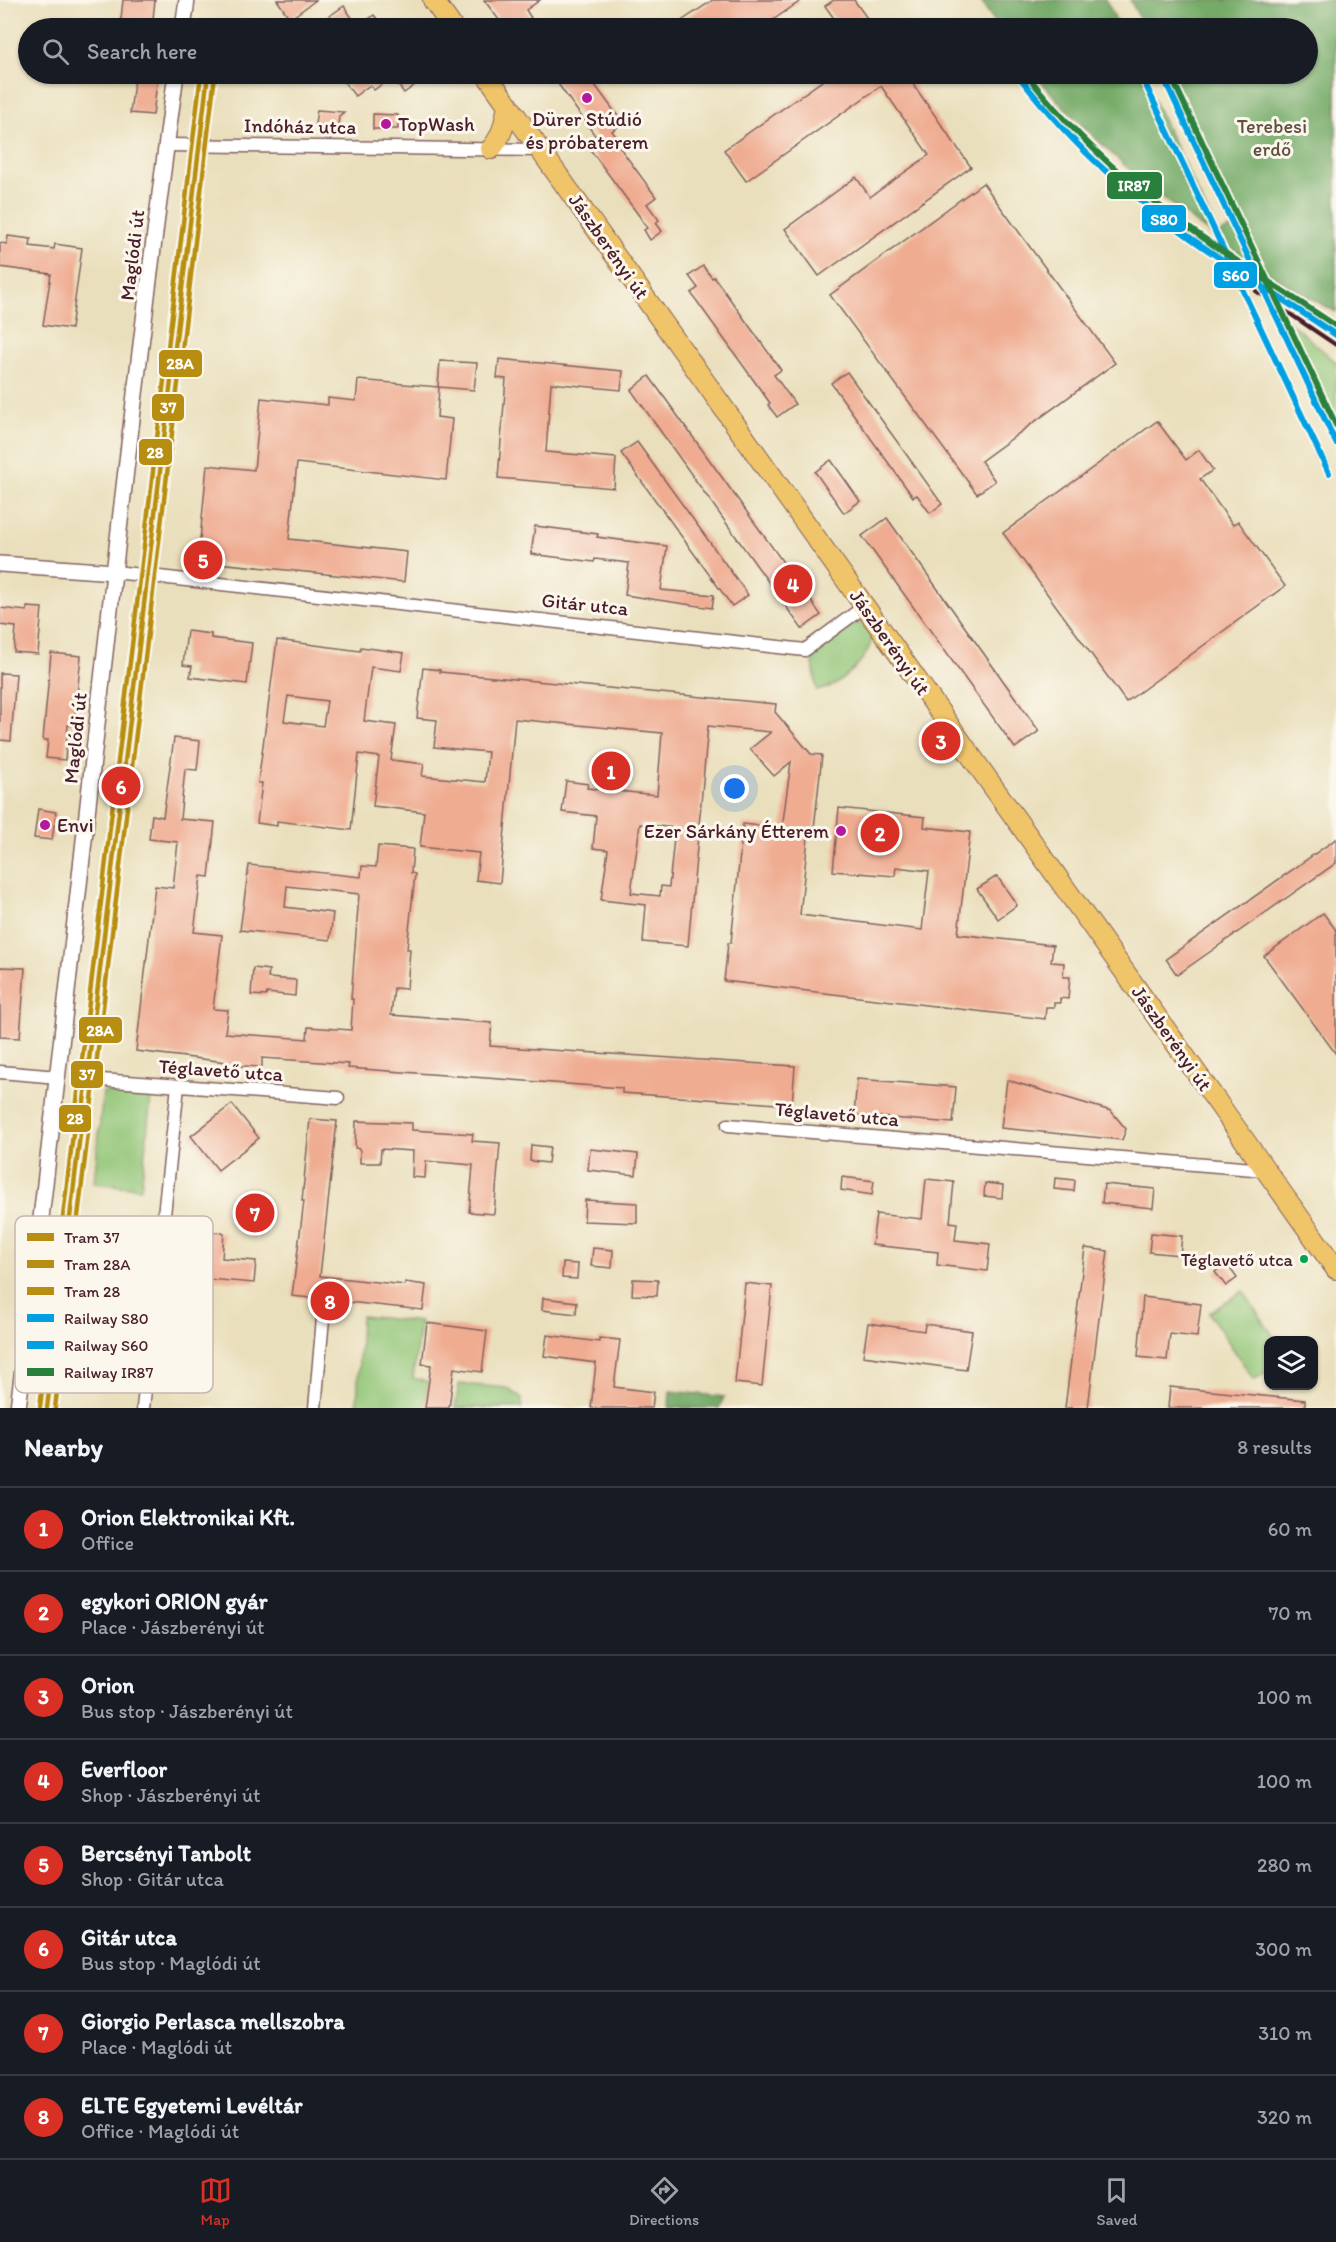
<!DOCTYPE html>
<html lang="en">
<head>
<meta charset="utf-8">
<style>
  body { margin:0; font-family:Itim,sans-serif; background:#242831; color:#f1f3f6 }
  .controls { position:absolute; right:18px; bottom:18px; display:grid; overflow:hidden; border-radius:12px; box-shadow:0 2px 4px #0004 }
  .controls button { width:54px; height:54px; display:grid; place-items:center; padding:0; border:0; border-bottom:2px solid #363941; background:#171b24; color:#f1f3f6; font:30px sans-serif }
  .you { position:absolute; left:735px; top:789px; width:21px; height:21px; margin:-15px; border:4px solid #fff; border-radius:50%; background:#1a73e8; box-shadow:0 0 0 9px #1a73e833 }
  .badge { display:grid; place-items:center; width:39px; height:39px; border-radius:50%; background:#d93025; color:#fff; font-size:20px; font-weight:700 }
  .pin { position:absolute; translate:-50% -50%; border:3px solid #fff; box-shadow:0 2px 6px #0006 }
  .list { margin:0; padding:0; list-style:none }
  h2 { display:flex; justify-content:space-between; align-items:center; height:78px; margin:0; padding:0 24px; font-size:26px }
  h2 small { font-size:20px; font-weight:400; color:#9ea1a6 }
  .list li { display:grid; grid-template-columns:39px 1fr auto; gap:18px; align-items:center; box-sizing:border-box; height:84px; padding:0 24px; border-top:2px solid #363941 }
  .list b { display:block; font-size:22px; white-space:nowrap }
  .list p { margin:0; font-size:20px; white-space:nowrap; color:#9ea1a6 }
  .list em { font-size:20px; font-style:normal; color:#9ea1a6 }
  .icon { flex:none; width:33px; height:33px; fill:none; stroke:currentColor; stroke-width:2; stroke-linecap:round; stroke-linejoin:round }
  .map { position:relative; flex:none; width:1336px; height:1408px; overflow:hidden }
  .search { position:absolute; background:#171b24; box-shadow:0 2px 4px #0004; left:18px; right:18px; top:18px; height:66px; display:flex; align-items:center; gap:15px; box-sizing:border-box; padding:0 21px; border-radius:33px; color:#9ea1a6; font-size:22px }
  .sheet { height:750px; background:#171b24 }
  nav { display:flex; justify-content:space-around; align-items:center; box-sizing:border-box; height:84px; border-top:2px solid #363941; background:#171b24; font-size:16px; color:#9ea1a6 }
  nav a { display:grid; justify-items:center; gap:3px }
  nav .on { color:#d93025 }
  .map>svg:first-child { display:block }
  .green { fill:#91c576; stroke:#6e7250; stroke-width:1.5 }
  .forest { fill:#74aa67; stroke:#5f6449; stroke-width:1.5 }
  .building { fill:#efac91; fill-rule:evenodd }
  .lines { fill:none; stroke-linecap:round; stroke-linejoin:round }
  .minor-casing { stroke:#82625e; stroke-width:15 }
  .tertiary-casing { stroke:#82625e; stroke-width:18 }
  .primary-casing { stroke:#82625e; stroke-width:22 }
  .minor { stroke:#fff; stroke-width:12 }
  .tertiary { stroke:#fff; stroke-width:15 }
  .primary { stroke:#f0c469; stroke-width:20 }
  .rail { stroke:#4a1f2b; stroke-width:4 }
  .rail-1-casing { stroke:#fbf7ec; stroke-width:10 }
  .rail-2-casing { stroke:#fbf7ec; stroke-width:10 }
  .rail-3-casing { stroke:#fbf7ec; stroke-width:10 }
  .rail-1 { stroke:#00a0e3; stroke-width:6 }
  .rail-2 { stroke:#00a0e3; stroke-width:6 }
  .rail-3 { stroke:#29803c; stroke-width:6 }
  .tram-1-casing { stroke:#fbf7ec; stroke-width:9 }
  .tram-2-casing { stroke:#fbf7ec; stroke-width:9 }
  .tram-3-casing { stroke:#fbf7ec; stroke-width:9 }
  .tram-1 { stroke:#b78e11; stroke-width:4.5 }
  .tram-2 { stroke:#b78e11; stroke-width:4.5 }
  .tram-3 { stroke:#b78e11; stroke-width:4.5 }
  .poi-dot { fill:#b5179e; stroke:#fbf7ec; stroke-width:2 }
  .bus-dot { fill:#00a651; stroke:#fbf7ec; stroke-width:2 }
  .labels { text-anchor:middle; stroke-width:6; stroke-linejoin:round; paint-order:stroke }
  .bus-label { font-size:18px; fill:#4a1f2b; stroke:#fbf7ec; text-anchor:end }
  .poi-label { font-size:20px; fill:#4a1f2b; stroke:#fbf7ec; text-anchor:start }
  .street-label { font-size:20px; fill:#4a1f2b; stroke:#fbf7ec }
  .park-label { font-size:20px; fill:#5f5142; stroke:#fbf7ec }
  .key { fill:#fbf7ec; stroke:#c6b6b2; stroke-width:1.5 }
  .key-label { font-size:16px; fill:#4a1f2b }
  .line-badge { stroke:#fbf7ec; stroke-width:2 }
  .badge-label { font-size:16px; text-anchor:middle; font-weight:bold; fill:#fff }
</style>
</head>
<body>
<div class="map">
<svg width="1336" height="1408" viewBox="0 0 1336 1408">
  <rect width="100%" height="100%" fill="#fbf7ec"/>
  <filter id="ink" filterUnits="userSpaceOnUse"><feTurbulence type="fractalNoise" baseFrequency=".0167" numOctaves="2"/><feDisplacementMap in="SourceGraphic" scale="12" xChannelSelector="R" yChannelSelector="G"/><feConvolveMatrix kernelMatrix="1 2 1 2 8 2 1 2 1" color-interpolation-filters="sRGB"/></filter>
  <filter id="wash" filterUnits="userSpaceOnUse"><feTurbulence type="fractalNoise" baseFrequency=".008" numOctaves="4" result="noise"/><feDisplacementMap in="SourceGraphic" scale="24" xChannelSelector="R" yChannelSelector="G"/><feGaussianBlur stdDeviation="1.35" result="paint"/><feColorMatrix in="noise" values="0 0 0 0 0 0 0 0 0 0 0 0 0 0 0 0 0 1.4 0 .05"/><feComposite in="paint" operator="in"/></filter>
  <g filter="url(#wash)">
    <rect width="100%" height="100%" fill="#eadfbc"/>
    <g class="green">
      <path d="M1285,318l51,44v65z"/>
      <path d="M849,623h11l13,10c-2,24 -32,54 -56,58l-6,-42z"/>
      <path d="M103,1092l48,5 -10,91 -47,-5z"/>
      <path d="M1243,1291l33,49h-8v31l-14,9 -45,-67z"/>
      <path d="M361,1316l59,6 -7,56 16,4 -4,26h-68z"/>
      <path d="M459,1384l48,4 15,11v9h-67z"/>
    </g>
    <g class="forest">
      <path d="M980,0h126l14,28h-121z"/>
      <path d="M1130,0h206v312c-116,-62 -215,-139 -302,-238h107l77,160 24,-10 -75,-150h141v-46h-163z"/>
      <path d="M670,1391l54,6 -5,11h-50z"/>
    </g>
    <g id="blocks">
      <g class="building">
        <path d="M123,0h32l-3,28h-32z"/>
        <path d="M277,0h39l-26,19z"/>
        <path d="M484,0h56l-14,10 5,8 -15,10h-11z"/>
        <path d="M713,0h89l-41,28h-90z"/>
        <path d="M834,0h20l20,28h-33l-16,-22z"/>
        <path d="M344,6l14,21 16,-12 10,13h-57l-5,-7z"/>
        <path d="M135,74h23l-5,41 -23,-2z"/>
        <path d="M338,74h92l-26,19 -12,-16 -18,13 -4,-5 -15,11z"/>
        <path d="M551,74h36l36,49 -11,8 6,8 -3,2 41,56 -9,7 12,16 -3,3 6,8 -12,9 -6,-10 3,-2 -7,-11 -51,-69 10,-7z"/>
        <path d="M832,74h74l65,93 -152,109 -34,-47 71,-52 14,20 59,-42 -48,-69 -135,95 -22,-31z"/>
        <path d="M317,110l27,2 -5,4 -1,10 -23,-2z"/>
        <path d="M373,114l25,1v14h-25z"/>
        <path d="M983,183l132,180 -134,98 14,20 -18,13 -147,-199z"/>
        <path d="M8,236l23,3 -1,7 24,3 1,-5 27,4 -11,81 -28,-4 8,-51 -51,-7v-24l7,1z"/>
        <path d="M703,266l9,12 2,-1 67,93 -7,5 21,29 -18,13 -9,-12 2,-2 -79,-110 7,-5 -9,-12z"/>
        <path d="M499,359l124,12 -2,19 -70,-7 -5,69 70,6 -2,30 -116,-10 8,-99 -9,-1z"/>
        <path d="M440,361l37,2 -3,27 -35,-3 -2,30 15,2 -6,61 -149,-17 -8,76 118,13 -3,30 -206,-21 9,-96 47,5 7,-72 67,7v-7l28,3 2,-21 80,7z"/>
        <path d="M847,372l95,132 -12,9 -13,-18 -4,2 -82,-114z"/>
        <path d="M649,376l172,239 -19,14 -171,-239z"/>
        <path d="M1157,421l29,39 13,-10 14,20 -13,9 33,46 5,-4 47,65 -159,116 -123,-169z"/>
        <path d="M637,442l111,153 -16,11 -111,-153z"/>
        <path d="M831,460l29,41 -16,12 -29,-41z"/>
        <path d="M887,518l152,213 -24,17 -153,-212z"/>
        <path d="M535,526l63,8 -1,3 70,9 -6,44 53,5 -2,13 -87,-13 4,-32 -34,-4 -1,3 -63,-8z"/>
        <path d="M27,607l15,1 -4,46 -24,-2 2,-25 -16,-2v-17l27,3z"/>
        <path d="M187,631l24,3v4l41,5 -5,41 -57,-7 2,-11 -9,-1z"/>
        <path d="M277,640l83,11 1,-4 43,6 -3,18 -30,-4 -7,54 32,4 -5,35 33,4 -2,12 63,6 3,-30 -54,-5 3,-27 -20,-2 6,-50 17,2v2l336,32 -1,8 36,42 11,1 -8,74 -5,-1 -9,87 122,15 7,-59 -33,-4 -1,9 -62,-5 6,-63 86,9 -1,10 46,5 -12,102 95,11 -2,17 13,1 -1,14h7l-2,22 -8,-1v5h-6v4h-8l-1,12 -321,-38 4,-38h3l12,-119 39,4 9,-66 -17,14 -24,-27 21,-17 -63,-6 -20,220 -45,-4 3,-37 -45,-5 7,-50 -15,-2 3,-32 -34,-4 4,-31 22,3 -1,4 70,7 5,-62 -147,-14 -15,164 -24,-3 3,-27 -59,-6 4,-35 -51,-6 6,-49 -20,-3 -8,76 -74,-9v5l-20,-3 5,-40h-4zM288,696l39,5 -4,25 -39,-5zM640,824l35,4 -6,59 -8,-1 -1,10 -29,-3z"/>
        <path d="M51,653l30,3 -7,69h-6l-3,35 -19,-2 2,-18h-5z"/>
        <path d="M0,673l16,1 -5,67 -11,-1z"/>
        <path d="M174,738l26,3 -3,29 -12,-1 -5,50 35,3 -6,55 -8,-1 -7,56 28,3 -9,74 15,1 -3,23 82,6 1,-12 43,3 2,-31h-2l8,-105 -72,-8 -2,21 48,6 -3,27 -90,-10 9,-65 112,12 1,-11 14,1 2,-21 35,3 -2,24 4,1 -8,75h3l-3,40 -13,-1 -3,27 101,8 -2,23 305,20 -3,39 -170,-12v-5l-274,-20 1,-4 -43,-3 -44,-3v9l-36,-2v-3l-90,-11 19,-165 18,2 5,-46 -29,-3 3,-24 11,2z"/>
        <path d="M38,809l18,3 -4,28 -18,-2z"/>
        <path d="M1336,839v24l-159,112 -11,-16z"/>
        <path d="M997,876l20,29 -19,14 -21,-30z"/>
        <path d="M1323,913l13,17v124l-72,-98z"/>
        <path d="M0,967l25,1 -5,70 -20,-1z"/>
        <path d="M253,968l16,2 -1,8 28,2 -1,16 -28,-3 -1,3 -15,-1z"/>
        <path d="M857,1079l99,8 -3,36 -99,-8z"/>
        <path d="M1007,1080l104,31 15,18 -4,11 -121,-12z"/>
        <path d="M232,1104l27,34 -41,32 -27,-34z"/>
        <path d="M310,1119l27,2 -17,155 85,9v-3l21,3 -3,25 -131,-14 12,-95h-2z"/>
        <path d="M356,1121l56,2v7l61,4 -1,7 28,2 -6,71 -25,-2 4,-47 -47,-4 -1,17 -13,-1 1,-26 -32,-2 -1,14h-20v-14l-5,-1z"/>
        <path d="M531,1145l19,2 -2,16 -18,-2z"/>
        <path d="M590,1149l48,5 -2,21 -48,-5z"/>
        <path d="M842,1177l32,4 -2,14 -31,-5z"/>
        <path d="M1055,1178l20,2 -1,11 -20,-2z"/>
        <path d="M926,1179l28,3 -4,40 7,1 -2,17 35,4 -3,27 -50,-6 1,-13 -66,-7 4,-31 46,5z"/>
        <path d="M985,1183l18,2 -1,13 -18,-2z"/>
        <path d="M1104,1184l51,5 -2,19 -51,-5z"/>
        <path d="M585,1200l52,3v20l-53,-2z"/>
        <path d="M183,1224l13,2 -1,5 29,2 -2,25 34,3 -2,22 -58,-5 -3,27 14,1 -2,17 -21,-3 -1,9 -12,-1 1,-9 -11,-2 9,-85 12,1z"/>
        <path d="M1151,1233l31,3 -2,19 -31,-3z"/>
        <path d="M593,1248l20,2 -1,18 -21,-2z"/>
        <path d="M1085,1248l23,3 -11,83 -9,74h-23z"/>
        <path d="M563,1263l15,1 -1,15 -15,-1z"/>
        <path d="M1226,1263l11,15 -11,8 -11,-14z"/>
        <path d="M633,1279l25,1 -1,16 -25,-1z"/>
        <path d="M745,1283l27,3 -10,100 -27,-3z"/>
        <path d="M1143,1297l58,7 -4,33 -27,-3 -3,26 -29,-3z"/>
        <path d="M543,1298l34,4 -1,12 -34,-4z"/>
        <path d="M427,1323l60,8 -5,41 -28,-4 -5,40h-24l6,-43 -9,-1z"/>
        <path d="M868,1323l56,8 1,-7 47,7 -6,39 -103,-14z"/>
        <path d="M547,1335l52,7v-4l21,2 -6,47 40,5 -2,16h-61l5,-45 -52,-7z"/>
        <path d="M1170,1387l135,13v8h-137z"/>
      </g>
    </g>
  </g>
  <g filter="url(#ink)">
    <use href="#blocks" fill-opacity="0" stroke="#82625e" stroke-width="1.5"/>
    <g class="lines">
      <g class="minor-casing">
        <g id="minor">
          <path d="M167,145l374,5"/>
          <path d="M115,572l690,78 60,-44"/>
          <path d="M0,1072l58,5"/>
          <path d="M101,1080l237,18"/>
          <path d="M728,1125l537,45"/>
          <path d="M143,1408l35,-322"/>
          <path d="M315,1408l9,-101"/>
        </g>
      </g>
      <g class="tertiary-casing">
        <g id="tertiary">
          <path d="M183,28l4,-28"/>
          <path d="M0,564l115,8"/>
          <path d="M18,1408c56,-444 97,-891 158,-1334"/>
        </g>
      </g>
      <g class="primary-casing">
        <g id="primary">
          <path d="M433,0l20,28"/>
          <path d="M486,74l850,1195"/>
          <path d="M491,149c12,-14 14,-27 17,-45"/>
        </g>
      </g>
      <use href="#minor" class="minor"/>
      <use href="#tertiary" class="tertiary"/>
      <use href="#primary" class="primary"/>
      <path class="rail" d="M1256,291l80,54"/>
      <g class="rail-1-casing">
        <g id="rail-1">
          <path d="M1017,74c28,36 58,70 92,100 70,62 150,109 227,161"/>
          <path d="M1162,74l174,369"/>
        </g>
      </g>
      <g class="rail-2-casing">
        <path id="rail-2" d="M1142,77l187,396"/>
      </g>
      <g class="rail-3-casing">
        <g id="rail-3">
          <path d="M1026,74c34,43 72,82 115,117 61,50 129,91 195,135"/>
          <path d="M1170,74l166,351"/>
        </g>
      </g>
      <use href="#rail-1" class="rail-1"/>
      <use href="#rail-2" class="rail-2"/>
      <use href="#rail-3" class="rail-3"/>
      <g class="tram-1-casing">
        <path id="tram-1" d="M47,1408l161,-1334"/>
      </g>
      <g class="tram-2-casing">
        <path id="tram-2" d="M55,1408l160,-1333"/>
      </g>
      <g class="tram-3-casing">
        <path id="tram-3" d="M40,1407l161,-1333"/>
      </g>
      <use href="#tram-1" class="tram-1"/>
      <use href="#tram-2" class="tram-2"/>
      <use href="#tram-3" class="tram-3"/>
    </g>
  </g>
  <g class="poi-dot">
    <circle cx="587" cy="98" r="6"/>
    <circle cx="386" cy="124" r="6"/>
    <circle cx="45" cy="825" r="6"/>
    <circle cx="841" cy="831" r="6"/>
  </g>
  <circle class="bus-dot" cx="1304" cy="1259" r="5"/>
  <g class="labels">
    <g class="bus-label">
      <text x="1293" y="1266">Téglavető utca</text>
    </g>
    <g class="poi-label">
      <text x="587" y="126" text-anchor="middle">Dürer Stúdió<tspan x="587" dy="23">és próbaterem</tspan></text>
      <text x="398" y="131">TopWash</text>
      <text x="57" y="832">Envi</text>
      <text x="829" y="838" text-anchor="end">Ezer Sárkány Étterem</text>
    </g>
    <g class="street-label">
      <text transform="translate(300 126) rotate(1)" y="7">Indóház utca</text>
      <text transform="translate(609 246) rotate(55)" y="7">Jászberényi út</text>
      <text transform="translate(132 255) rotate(-83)" y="7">Maglódi út</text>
      <text transform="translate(585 604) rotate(6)" y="7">Gitár utca</text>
      <text transform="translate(890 642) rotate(55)" y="7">Jászberényi út</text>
      <text transform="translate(75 738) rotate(-84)" y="7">Maglódi út</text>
      <text transform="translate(1172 1038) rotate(55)" y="7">Jászberényi út</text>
      <text transform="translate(221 1070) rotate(4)" y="7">Téglavető utca</text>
      <text transform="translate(837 1114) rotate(5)" y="7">Téglavető utca</text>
    </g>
    <g class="park-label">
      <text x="1272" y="133">Terebesi<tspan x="1272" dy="23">erdő</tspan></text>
    </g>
  </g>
  <rect x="15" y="1216" width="198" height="177" rx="9" class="key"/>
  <rect x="27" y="1233" width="27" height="8" fill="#b78e11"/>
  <rect x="27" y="1260" width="27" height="8" fill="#b78e11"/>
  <rect x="27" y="1287" width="27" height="8" fill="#b78e11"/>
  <rect x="27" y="1314" width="27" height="8" fill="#00a0e3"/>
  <rect x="27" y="1341" width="27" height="8" fill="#00a0e3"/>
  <rect x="27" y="1368" width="27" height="8" fill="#29803c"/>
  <g class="key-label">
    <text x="64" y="1243">Tram 37</text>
    <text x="64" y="1270">Tram 28A</text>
    <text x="64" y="1297">Tram 28</text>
    <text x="64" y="1324">Railway S80</text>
    <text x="64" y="1351">Railway S60</text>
    <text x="64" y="1378">Railway IR87</text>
  </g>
  <g class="line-badge">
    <rect x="1106" y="171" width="57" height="29" rx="6" fill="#29803c"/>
    <rect x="1141" y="204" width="46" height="29" rx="6" fill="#00a0e3"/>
    <rect x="1213" y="261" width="45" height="28" rx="6" fill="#00a0e3"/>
    <rect x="158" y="349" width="45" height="29" rx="6" fill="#b78e11"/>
    <rect x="151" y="393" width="34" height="29" rx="6" fill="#b78e11"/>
    <rect x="138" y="438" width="35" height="28" rx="6" fill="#b78e11"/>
    <rect x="78" y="1016" width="45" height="28" rx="6" fill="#b78e11"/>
    <rect x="70" y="1060" width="34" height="29" rx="6" fill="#b78e11"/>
    <rect x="58" y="1104" width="34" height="29" rx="6" fill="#b78e11"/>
  </g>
  <g class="badge-label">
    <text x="1134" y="191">IR87</text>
    <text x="1164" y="225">S80</text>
    <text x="1236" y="281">S60</text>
    <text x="180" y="369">28A</text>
    <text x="168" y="413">37</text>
    <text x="155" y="458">28</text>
    <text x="100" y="1036">28A</text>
    <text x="87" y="1080">37</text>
    <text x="75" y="1124">28</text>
  </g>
</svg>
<div class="controls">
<button><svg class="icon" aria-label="layers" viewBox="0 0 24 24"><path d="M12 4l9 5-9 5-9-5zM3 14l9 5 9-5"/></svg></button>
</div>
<div class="you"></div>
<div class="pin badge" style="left:611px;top:771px">1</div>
<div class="pin badge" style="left:880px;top:833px">2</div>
<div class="pin badge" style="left:941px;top:741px">3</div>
<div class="pin badge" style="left:793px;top:584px">4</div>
<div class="pin badge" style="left:203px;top:560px">5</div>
<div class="pin badge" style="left:121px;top:786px">6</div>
<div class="pin badge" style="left:255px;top:1213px">7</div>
<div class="pin badge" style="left:330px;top:1301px">8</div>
<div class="search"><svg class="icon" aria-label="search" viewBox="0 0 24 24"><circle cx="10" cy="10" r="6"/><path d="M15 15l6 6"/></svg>Search here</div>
</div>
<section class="sheet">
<h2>Nearby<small>8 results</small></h2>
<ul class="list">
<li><span class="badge">1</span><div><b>Orion Elektronikai Kft.</b><p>Office</p></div><em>60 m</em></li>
<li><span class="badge">2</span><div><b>egykori ORION gyár</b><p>Place · Jászberényi út</p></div><em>70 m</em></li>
<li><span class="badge">3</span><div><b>Orion</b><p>Bus stop · Jászberényi út</p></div><em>100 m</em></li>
<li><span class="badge">4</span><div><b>Everfloor</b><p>Shop · Jászberényi út</p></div><em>100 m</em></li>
<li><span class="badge">5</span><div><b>Bercsényi Tanbolt</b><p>Shop · Gitár utca</p></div><em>280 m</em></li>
<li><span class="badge">6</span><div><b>Gitár utca</b><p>Bus stop · Maglódi út</p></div><em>300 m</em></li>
<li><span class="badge">7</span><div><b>Giorgio Perlasca mellszobra</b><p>Place · Maglódi út</p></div><em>310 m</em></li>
<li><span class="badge">8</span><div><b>ELTE Egyetemi Levéltár</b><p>Office · Maglódi út</p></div><em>320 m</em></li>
</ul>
</section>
<nav>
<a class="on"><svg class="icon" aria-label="map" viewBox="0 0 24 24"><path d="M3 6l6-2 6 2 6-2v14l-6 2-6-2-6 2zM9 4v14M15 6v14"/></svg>Map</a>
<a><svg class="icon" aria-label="directions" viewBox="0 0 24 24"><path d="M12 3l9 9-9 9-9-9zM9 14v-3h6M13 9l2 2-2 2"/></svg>Directions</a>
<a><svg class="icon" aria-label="saved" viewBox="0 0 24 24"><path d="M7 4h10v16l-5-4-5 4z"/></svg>Saved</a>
</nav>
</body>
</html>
